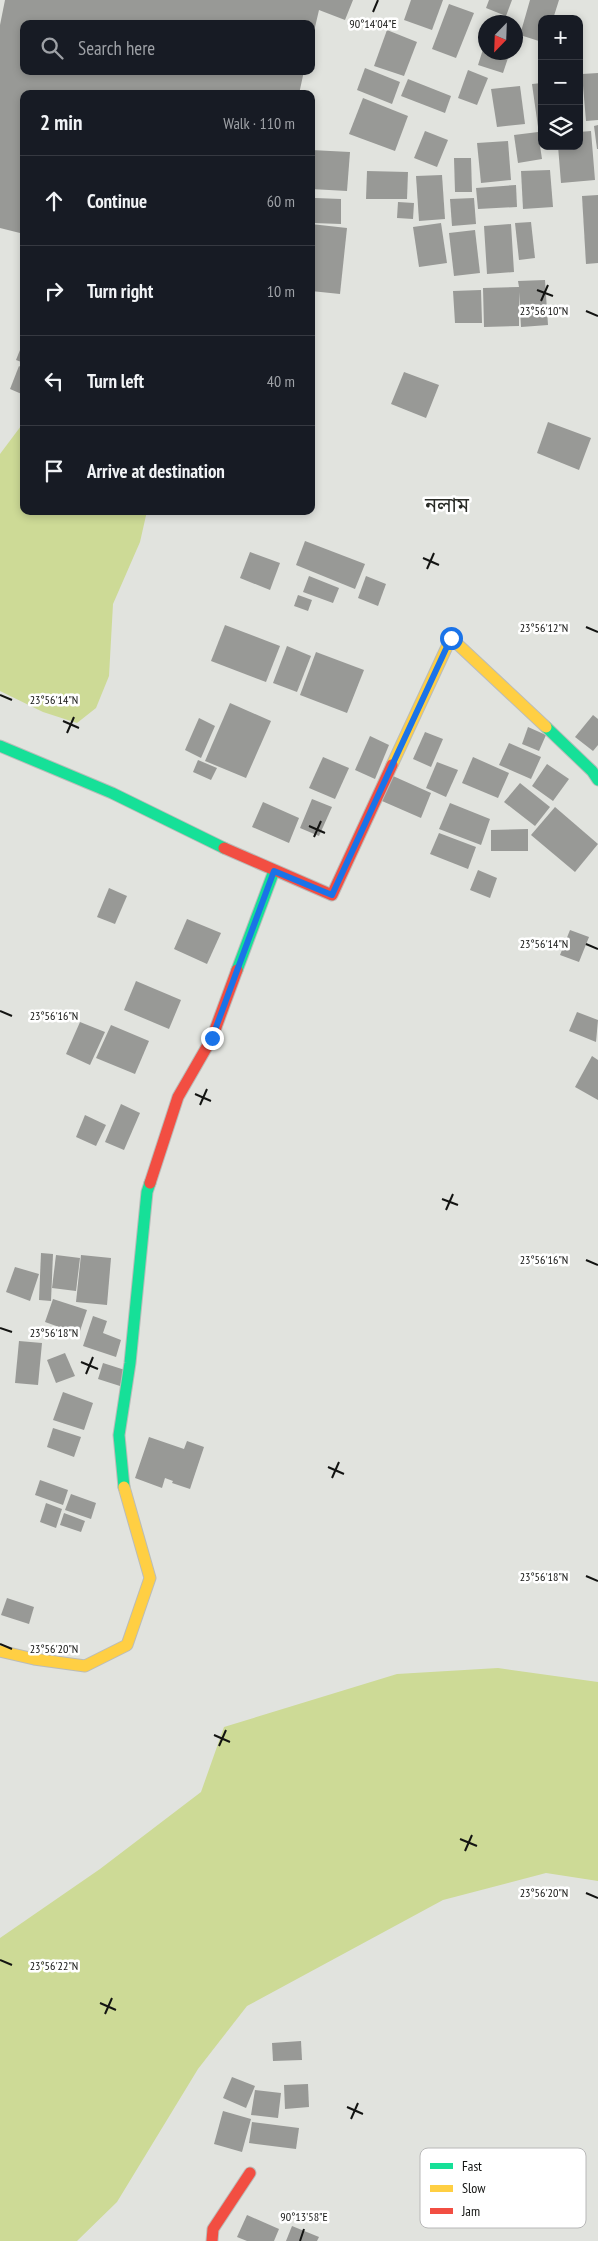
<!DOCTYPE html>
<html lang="en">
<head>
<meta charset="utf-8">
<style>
  body { margin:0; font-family:"PT Sans Narrow","Noto Sans Bengali",sans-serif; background:#20242c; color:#f1f3f6 }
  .controls { position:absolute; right:15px; top:15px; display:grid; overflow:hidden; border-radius:10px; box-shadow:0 2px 8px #0003 }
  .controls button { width:45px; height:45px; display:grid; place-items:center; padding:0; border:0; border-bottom:1px solid #363941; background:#171b24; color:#f1f3f6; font:25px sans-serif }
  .compass { position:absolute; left:478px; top:15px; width:45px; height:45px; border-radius:50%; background:#171b24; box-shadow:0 2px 8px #0003; rotate:203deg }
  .stop { position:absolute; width:15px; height:15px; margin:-11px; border:4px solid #1a73e8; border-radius:50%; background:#fff }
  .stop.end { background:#1a73e8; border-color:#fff; box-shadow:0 1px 5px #0008 }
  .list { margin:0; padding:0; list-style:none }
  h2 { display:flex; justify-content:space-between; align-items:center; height:65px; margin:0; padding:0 20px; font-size:21px }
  h2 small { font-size:16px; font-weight:400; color:#9ea1a6 }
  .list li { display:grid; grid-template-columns:32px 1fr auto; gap:15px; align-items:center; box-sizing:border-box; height:90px; padding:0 20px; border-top:1px solid #363941 }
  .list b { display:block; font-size:19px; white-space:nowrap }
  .list em { font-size:16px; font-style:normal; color:#9ea1a6 }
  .icon { flex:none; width:28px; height:28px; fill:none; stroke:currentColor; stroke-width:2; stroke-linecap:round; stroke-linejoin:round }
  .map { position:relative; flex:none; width:598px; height:2241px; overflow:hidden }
  .search { position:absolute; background:#171b24; box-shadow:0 2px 8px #0003; left:20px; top:20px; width:295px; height:55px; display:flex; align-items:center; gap:12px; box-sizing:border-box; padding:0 18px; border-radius:10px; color:#9ea1a6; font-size:19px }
  .panel { position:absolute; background:#171b24; box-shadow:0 2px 8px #0003; left:20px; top:90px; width:295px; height:425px; border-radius:10px }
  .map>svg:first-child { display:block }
  .water { fill:#cdda96 }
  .building { fill:#989996 }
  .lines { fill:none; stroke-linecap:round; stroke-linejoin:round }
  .fast-casing { stroke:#babcb9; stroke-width:13 }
  .slow-casing { stroke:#babcb9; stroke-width:13 }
  .jam-casing { stroke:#babcb9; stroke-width:13 }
  .fast { stroke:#16e098; stroke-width:11 }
  .slow { stroke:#ffcf43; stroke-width:11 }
  .jam { stroke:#f24e42; stroke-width:11 }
  .route { stroke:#1a73e8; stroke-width:6 }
  .ticks { fill:none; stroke:#131412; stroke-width:2 }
  .labels { text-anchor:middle; stroke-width:5; stroke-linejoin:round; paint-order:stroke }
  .quarter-label { font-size:20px; fill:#292b26; stroke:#fff }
  .key { fill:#fff; stroke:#b8b8b8; stroke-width:1 }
  .key-label { font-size:14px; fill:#131412 }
  .ticks-label { font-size:12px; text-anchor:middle; fill:#131412; stroke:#fff; stroke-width:5; stroke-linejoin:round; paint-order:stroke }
</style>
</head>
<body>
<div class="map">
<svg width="598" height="2241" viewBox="0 0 598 2241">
  <rect width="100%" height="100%" fill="#e1e3de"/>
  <g class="water">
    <path d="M24,422v89h123l-7,31 -27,62 -4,72 -13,32 -19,15 -34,-11 -43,-21v-237z"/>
    <path d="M498,1668l100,14v199l-52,-8 -103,27 -196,106 -49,63 -81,133 -40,39h-77v-303l100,-69 101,-77 23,-65 173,-53z"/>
  </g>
  <g class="building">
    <path d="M5,0h348l-8,20 -26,-10 -7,30 -1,-16h-287v47h280l-5,23h-275v140l-24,-6v-203z"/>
    <path d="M411,0h32l-11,30 -28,-10z"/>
    <path d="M489,0h23l-6,16 -20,-8z"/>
    <path d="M530,0h29l-6,19h-11v23l-22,-7z"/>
    <path d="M449,4l25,9 -18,45 -24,-9z"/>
    <path d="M387,30l30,12 -13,34 -30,-10z"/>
    <path d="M485,43l1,9h24l-7,21 -25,-8z"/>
    <path d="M365,68l35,14 -8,22 -35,-14z"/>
    <path d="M468,70l20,8 -11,27 -19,-7z"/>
    <path d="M598,73v47l-12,1 -4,-47z"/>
    <path d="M408,79l43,17 -6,17 -44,-17z"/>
    <path d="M542,83v44h-4l-6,-43z"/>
    <path d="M520,86l5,38 -28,3 -6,-38z"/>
    <path d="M363,98l45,18 -13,35 -46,-17z"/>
    <path d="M598,125v24h-1l-3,-23z"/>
    <path d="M425,131l23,9 -11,27 -23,-9z"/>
    <path d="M591,131l4,49 -34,3 -3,-37h21v-14z"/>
    <path d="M538,132l4,27 -24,4 -4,-28z"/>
    <path d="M508,141l3,39 -30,3 -4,-40z"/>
    <path d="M311,150l39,2 -3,39 -36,-2z"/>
    <path d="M454,158h17l1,34h-17z"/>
    <path d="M550,170l3,37 -30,2 -2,-38z"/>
    <path d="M367,171l41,1 -1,27h-41z"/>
    <path d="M442,175l3,44 -26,2 -3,-45z"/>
    <path d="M516,185l1,22 -39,2 -2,-21z"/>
    <path d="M598,195v68l-12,1 -4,-68z"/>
    <path d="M315,198l26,1v25l-28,-1z"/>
    <path d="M474,198l2,26 -24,2 -2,-27z"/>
    <path d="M398,202l16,1 -1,16 -16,-1z"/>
    <path d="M531,222l4,36 -16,2 -4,-37z"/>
    <path d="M441,223l6,40 -28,4 -6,-40z"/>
    <path d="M311,224l36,4 -7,66 -29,-3z"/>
    <path d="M511,224l3,48 -27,2 -3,-48z"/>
    <path d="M475,230l5,43 -26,3 -5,-43z"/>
    <path d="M545,280l3,45 -27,2 -2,-35v34l-35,1 -1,-39 36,-1 -1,-6z"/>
    <path d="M481,290l1,33h-27l-2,-32z"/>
    <path d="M24,340v23l-8,-3z"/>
    <path d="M19,366l5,3v26l-14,-6z"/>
    <path d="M404,372l35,13 -13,33 -35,-14z"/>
    <path d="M548,422l43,16 -12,32 -42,-17z"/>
    <path d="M305,541l60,23 -10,25 -59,-24z"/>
    <path d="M250,552l30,11 -10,27 -30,-12z"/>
    <path d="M309,576l30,12 -6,15 -30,-11z"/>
    <path d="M366,576l20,8 -8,22 -20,-8z"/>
    <path d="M298,595l14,5 -4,11 -14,-5z"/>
    <path d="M225,625l55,21 -14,36 -55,-21z"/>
    <path d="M287,646l24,10 -14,36 -24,-9z"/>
    <path d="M316,652l48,18 -17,43 -47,-18z"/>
    <path d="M230,703l41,18 -25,57 -41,-17z"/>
    <path d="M593,715l5,4v26l-5,6 -18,-14z"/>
    <path d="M199,718l16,8 -14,32 -16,-8z"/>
    <path d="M528,727l18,8 -7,16 -17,-7z"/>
    <path d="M425,732l18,7 -12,28 -18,-8z"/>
    <path d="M370,736l19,9 -14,34 -20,-9z"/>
    <path d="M509,743l32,14 -10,22 -32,-14z"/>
    <path d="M323,757l26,11 -14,31 -26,-11z"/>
    <path d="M473,757l36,16 -11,25 -36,-15z"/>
    <path d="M198,760l19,8 -6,12 -18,-8z"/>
    <path d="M437,762l21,8 -12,27 -20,-9z"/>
    <path d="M547,764l22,15 -16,22 -21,-15z"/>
    <path d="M393,776l38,17 -10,25 -39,-17z"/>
    <path d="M520,783l30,24 -15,19 -31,-24z"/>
    <path d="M312,799l20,8 -13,29 -19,-8z"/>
    <path d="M263,802l36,16 -10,25 -37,-16z"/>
    <path d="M450,803l40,16 -9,26 -42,-16z"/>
    <path d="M555,807l43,37 -23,28 -44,-37z"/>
    <path d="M528,829v22h-37v-21z"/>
    <path d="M439,833l37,14 -8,22 -38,-15z"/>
    <path d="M478,870l19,8 -7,20 -20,-8z"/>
    <path d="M109,888l18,8 -12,28 -18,-7z"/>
    <path d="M187,919l34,14 -14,31 -33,-15z"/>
    <path d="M570,930l19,7 -10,25 -19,-7z"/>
    <path d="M136,981l45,19 -12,29 -45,-19z"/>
    <path d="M577,1012l21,8 -2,22 -27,-11z"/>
    <path d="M80,1022l25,10 -15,33 -24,-11z"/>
    <path d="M111,1025l38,16 -14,33 -39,-16z"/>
    <path d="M592,1056l6,4v40l-23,-13z"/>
    <path d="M121,1104l19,9 -16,37 -19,-8z"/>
    <path d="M85,1115l21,10 -10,21 -20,-9z"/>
    <path d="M41,1253l12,1 -2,47 -12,-1z"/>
    <path d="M56,1255l24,3 -4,33 -24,-3z"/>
    <path d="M81,1255l30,3 -4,47 -31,-3z"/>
    <path d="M15,1267l24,7 -9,27 -24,-9z"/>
    <path d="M53,1299l34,11 -8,24 -34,-12z"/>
    <path d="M93,1316l14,5 -4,12 18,7 -5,17 -33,-11z"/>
    <path d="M19,1341l23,2 -4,42 -23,-2z"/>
    <path d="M65,1353l10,23 -19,7 -9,-23z"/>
    <path d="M103,1363l22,7 -5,16 -22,-7z"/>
    <path d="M63,1392l30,11 -9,27 -31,-10z"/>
    <path d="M53,1428l28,9 -7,20 -27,-10z"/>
    <path d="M149,1437l35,12 3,-8 17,6 -14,42 -18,-6 1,-2 -8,-3 -3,10 -27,-10z"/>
    <path d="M40,1480l28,10 -5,15 -28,-10z"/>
    <path d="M71,1494l25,9 -5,16 -26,-9z"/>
    <path d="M46,1503l16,6 -6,19 -16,-6z"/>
    <path d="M64,1513l21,8 -4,11 -21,-7z"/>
    <path d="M7,1598l27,9 -5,17 -28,-9z"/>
    <path d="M301,2041l1,19 -29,1 -1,-18z"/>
    <path d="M232,2077l23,9 -9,22 -23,-10z"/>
    <path d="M308,2084l1,23 -24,2 -1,-24z"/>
    <path d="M255,2090l26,3 -3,25 -27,-3z"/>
    <path d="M223,2111l28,8 -9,33 -28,-8z"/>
    <path d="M252,2122l47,6 -3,21 -47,-6z"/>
    <path d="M247,2215l32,14 -5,12h-27l-10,-4z"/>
    <path d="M292,2226l27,11 -2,4h-31z"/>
  </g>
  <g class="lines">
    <g class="fast-casing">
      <g id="fast">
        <path d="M546,727l46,44 6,9"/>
        <path d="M0,746l112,47 112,55"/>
        <path d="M237,970l37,-99"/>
        <path d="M124,1487l-5,-52 11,-72 17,-171 3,-9"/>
      </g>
    </g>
    <g class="slow-casing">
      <g id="slow">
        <path d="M392,765l59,-127 95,89"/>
        <path d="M0,1651l34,8 51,7 42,-21 23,-67 -26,-91"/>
      </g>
    </g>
    <g class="jam-casing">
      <g id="jam">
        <path d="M224,848l108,47 60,-130"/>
        <path d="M150,1183l28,-86 34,-59 25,-68"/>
        <path d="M212,2241l1,-12 37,-56"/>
      </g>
    </g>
    <use href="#fast" class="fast"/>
    <use href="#slow" class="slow"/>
    <use href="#jam" class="jam"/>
  </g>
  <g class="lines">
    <path class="route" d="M212,1038l62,-167 58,24 119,-257"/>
  </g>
  <path class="ticks" d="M373,12l5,-12M537,290l16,6M541,301l7,-16M586,311l12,5M423,558l16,7M427,569l7,-16M586,627l12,5M0,695l12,5M63,721l16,7M67,733l7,-16M309,826l16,7M314,837l7,-16M586,944l12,5M0,1011l12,5M195,1094l16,7M200,1105l7,-16M442,1199l16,6M446,1210l7,-16M586,1260l12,5M0,1328l12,4M81,1362l17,7M86,1374l7,-17M328,1467l16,7M332,1478l7,-16M586,1576l12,5M0,1644l12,5M214,1735l16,7M219,1746l7,-16M460,1839l17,7M465,1851l7,-16M586,1893l12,5M0,1960l12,5M100,2003l16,7M105,2014l7,-16M347,2107l16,7M351,2119l7,-16M300,2241l4,-12"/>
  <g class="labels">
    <g class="quarter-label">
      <text x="447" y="512">নলাম</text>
    </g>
  </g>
  <rect x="420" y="2148" width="166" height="80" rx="8" class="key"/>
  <rect x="430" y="2163" width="23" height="6" fill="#16e098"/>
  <rect x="430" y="2185" width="23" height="7" fill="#ffcf43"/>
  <rect x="430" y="2208" width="23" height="6" fill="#f24e42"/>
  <g class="key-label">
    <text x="462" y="2171">Fast</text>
    <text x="462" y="2193">Slow</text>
    <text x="462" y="2216">Jam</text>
  </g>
  <g class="ticks-label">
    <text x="373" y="28">90°14'04"E</text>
    <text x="544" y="315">23°56'10"N</text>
    <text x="544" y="632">23°56'12"N</text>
    <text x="54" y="704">23°56'14"N</text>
    <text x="544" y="948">23°56'14"N</text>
    <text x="54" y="1020">23°56'16"N</text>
    <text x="544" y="1264">23°56'16"N</text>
    <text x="54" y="1337">23°56'18"N</text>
    <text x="544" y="1581">23°56'18"N</text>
    <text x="54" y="1653">23°56'20"N</text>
    <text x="544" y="1897">23°56'20"N</text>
    <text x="54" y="1970">23°56'22"N</text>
    <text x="304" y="2221">90°13'58"E</text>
  </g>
</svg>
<div class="controls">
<button>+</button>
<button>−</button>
<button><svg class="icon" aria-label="layers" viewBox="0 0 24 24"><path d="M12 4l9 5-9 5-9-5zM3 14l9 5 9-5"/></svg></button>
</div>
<svg class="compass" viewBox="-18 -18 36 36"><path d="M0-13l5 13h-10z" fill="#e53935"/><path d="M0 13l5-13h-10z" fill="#9ea1a6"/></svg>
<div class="stop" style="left:451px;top:638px"></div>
<div class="stop end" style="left:212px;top:1038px"></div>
<div class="search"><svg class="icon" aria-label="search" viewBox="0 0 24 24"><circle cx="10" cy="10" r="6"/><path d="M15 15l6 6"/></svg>Search here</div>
<section class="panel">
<h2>2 min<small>Walk · 110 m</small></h2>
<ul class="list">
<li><svg class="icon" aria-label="ahead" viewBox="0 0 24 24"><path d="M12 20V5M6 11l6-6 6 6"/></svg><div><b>Continue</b></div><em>60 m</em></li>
<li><svg class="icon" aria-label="right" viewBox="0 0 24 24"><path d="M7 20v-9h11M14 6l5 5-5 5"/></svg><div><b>Turn right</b></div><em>10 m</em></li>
<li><svg class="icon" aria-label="left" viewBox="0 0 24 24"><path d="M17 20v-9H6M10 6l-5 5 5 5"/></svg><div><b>Turn left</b></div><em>40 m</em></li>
<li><svg class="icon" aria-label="arrive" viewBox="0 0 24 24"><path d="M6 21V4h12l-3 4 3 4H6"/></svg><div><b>Arrive at destination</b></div></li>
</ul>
</section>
</div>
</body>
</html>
